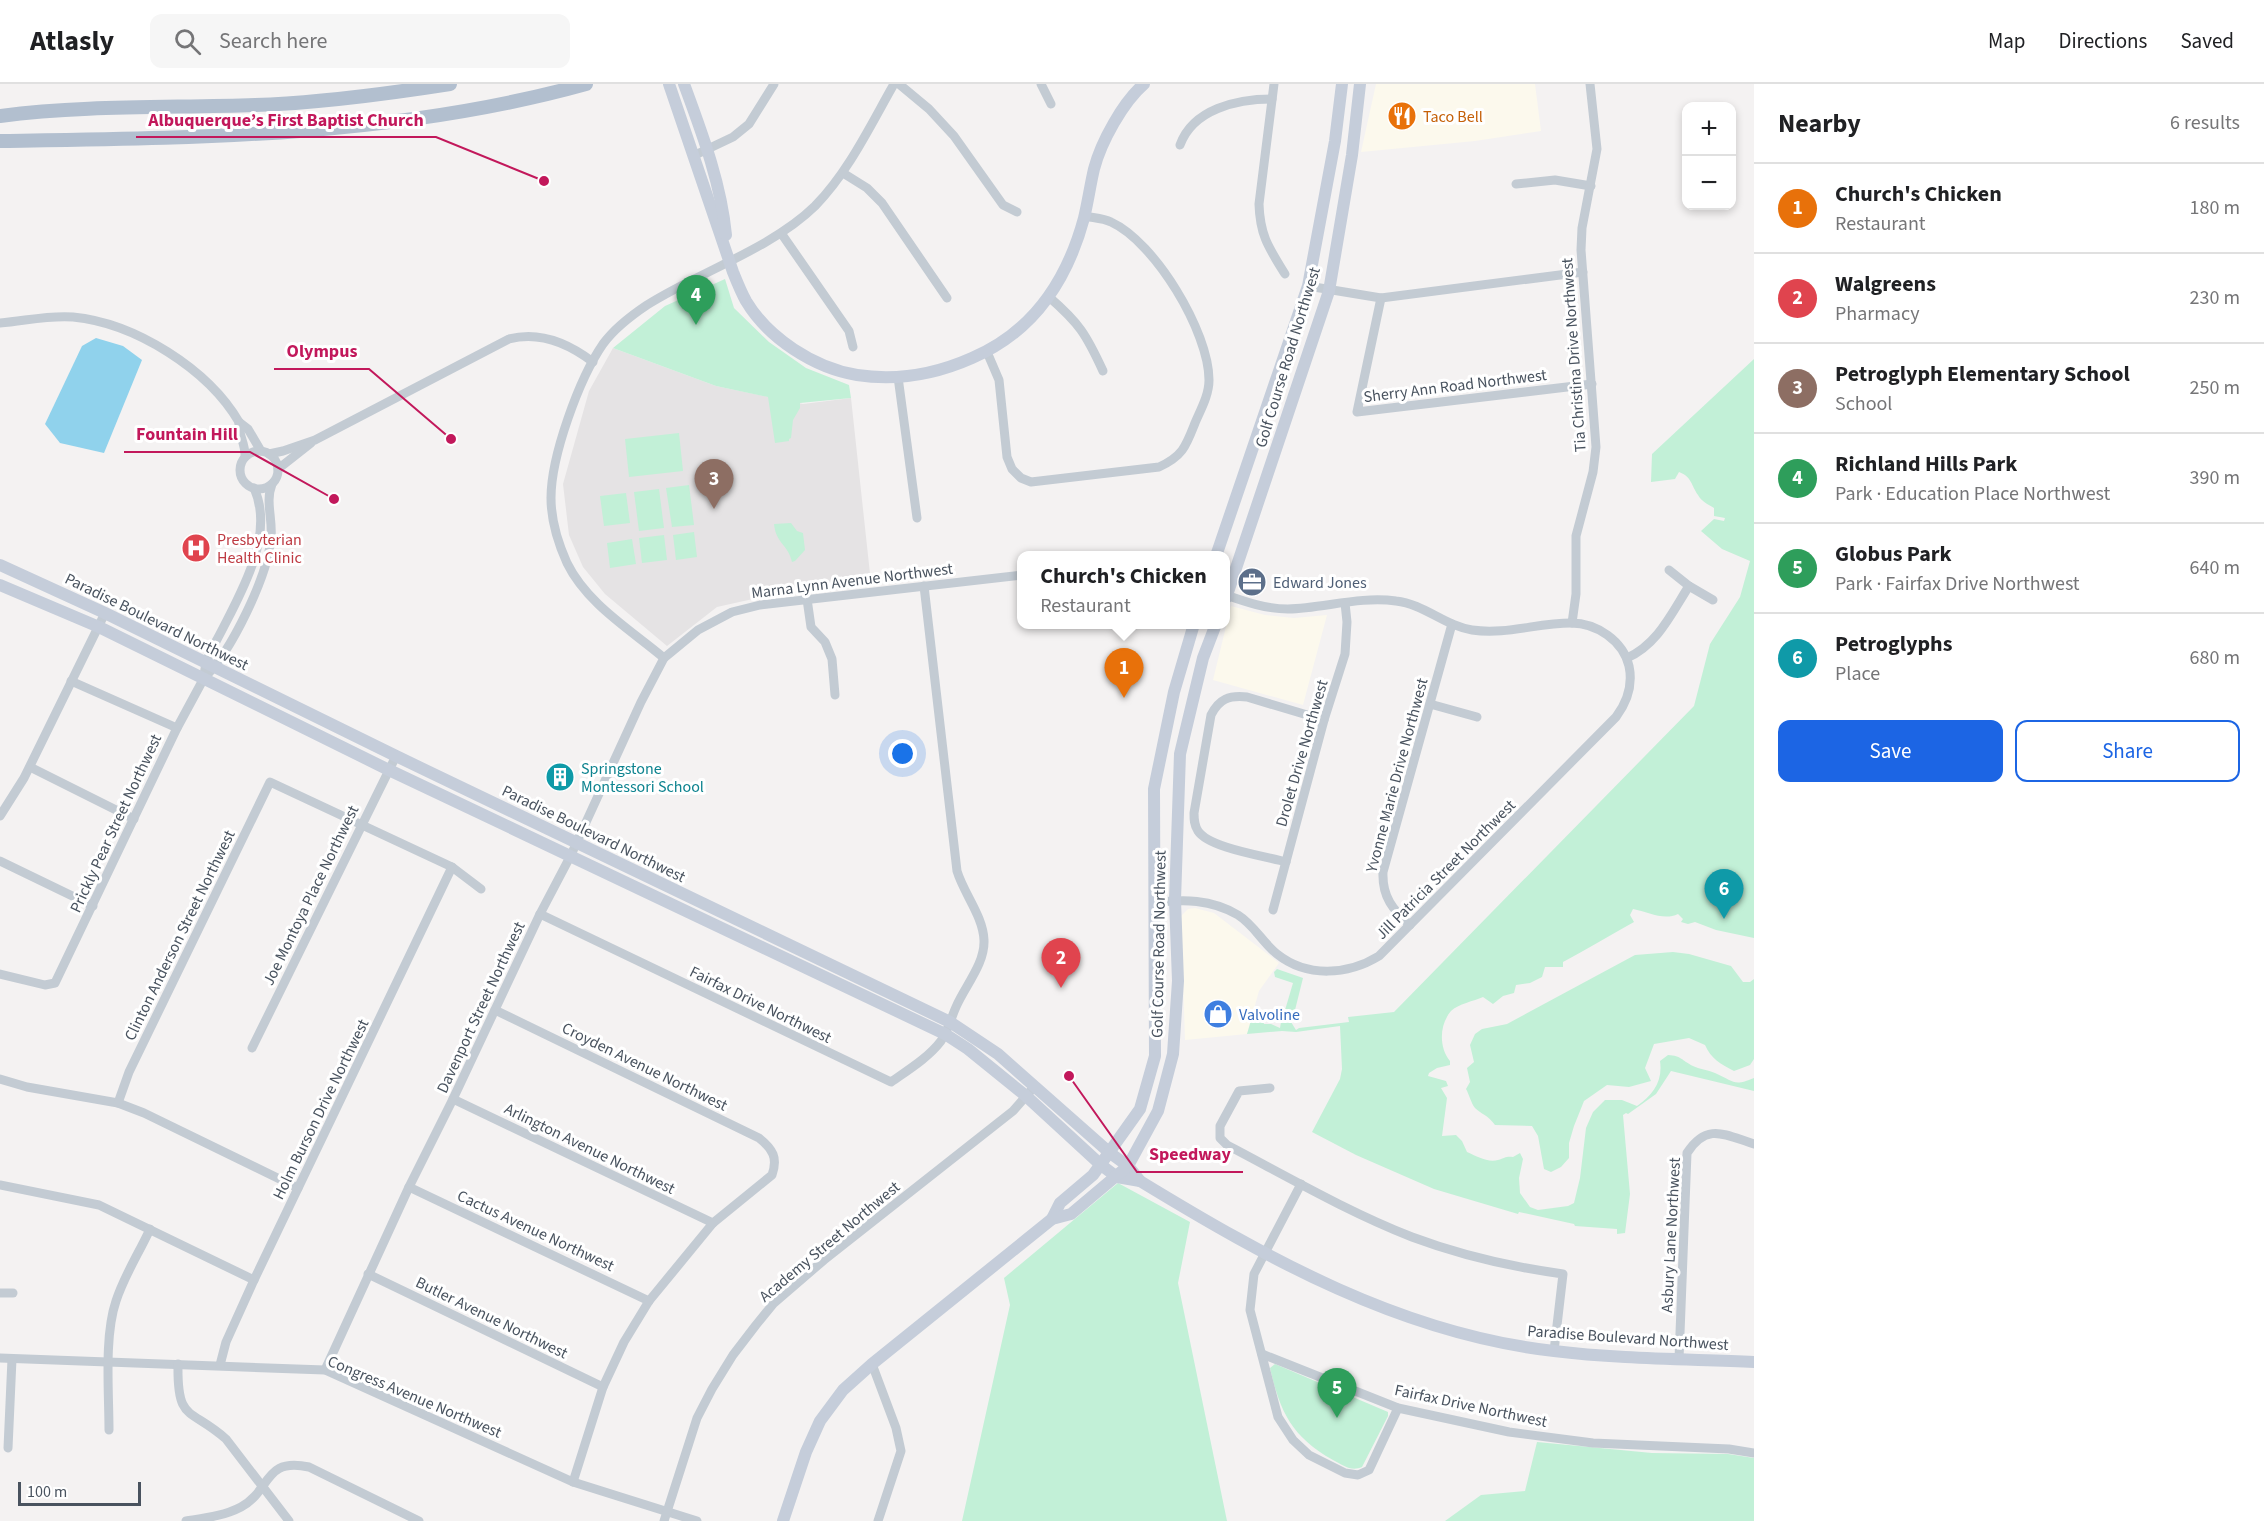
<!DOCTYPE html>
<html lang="en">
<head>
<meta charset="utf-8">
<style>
  body { margin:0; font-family:"Source Sans 3",sans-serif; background:#f6f6f6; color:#202124 }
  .controls { position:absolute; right:18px; top:18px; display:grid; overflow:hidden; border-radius:12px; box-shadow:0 3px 9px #0003 }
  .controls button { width:54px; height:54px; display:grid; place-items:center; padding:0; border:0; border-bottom:2px solid #e0e0e0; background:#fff; color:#202124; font:30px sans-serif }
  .scale { position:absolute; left:18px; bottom:15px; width:123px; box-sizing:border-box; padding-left:6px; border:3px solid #49535f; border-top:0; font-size:16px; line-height:21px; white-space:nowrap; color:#49535f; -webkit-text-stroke:4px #fff; paint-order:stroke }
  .you { position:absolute; left:903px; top:670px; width:21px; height:21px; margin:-15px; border:4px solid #fff; border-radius:50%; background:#1a73e8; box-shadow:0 0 0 9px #1a73e833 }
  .badge { display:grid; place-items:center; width:39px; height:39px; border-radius:50%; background:#1c65e4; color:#fff; font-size:20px; font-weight:700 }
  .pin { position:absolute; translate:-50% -50px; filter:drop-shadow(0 2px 3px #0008) }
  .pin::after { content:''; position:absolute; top:32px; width:21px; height:18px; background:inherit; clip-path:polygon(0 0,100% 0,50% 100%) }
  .popup { position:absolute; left:1017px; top:467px; width:213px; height:78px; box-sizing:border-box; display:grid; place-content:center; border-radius:12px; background:#fff; filter:drop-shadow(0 2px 4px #0005); font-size:20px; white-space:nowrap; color:#757577 }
  .popup b { font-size:22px; color:#202124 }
  .popup::after { content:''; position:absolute; left:50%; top:100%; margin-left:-12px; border:12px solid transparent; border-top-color:#fff }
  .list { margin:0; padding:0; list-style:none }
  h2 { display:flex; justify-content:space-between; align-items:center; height:78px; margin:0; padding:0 24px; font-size:26px }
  h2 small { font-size:20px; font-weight:400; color:#757577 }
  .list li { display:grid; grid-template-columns:39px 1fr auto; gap:18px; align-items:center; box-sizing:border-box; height:90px; padding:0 24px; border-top:2px solid #e0e0e0 }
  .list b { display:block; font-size:22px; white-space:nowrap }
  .list p { margin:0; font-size:20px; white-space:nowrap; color:#757577 }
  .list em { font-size:20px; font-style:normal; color:#757577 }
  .actions { display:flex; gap:12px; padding:18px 24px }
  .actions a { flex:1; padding:14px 0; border:2px solid #1c65e4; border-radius:12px; text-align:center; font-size:21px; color:#1c65e4 }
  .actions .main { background:#1c65e4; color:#fff }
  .icon { flex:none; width:33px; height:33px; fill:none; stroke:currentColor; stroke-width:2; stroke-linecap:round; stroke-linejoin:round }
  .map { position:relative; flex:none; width:1754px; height:1437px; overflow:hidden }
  header { display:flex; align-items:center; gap:36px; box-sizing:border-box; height:84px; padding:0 30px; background:#fff; border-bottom:2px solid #e0e0e0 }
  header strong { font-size:28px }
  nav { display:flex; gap:33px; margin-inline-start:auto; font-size:21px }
  .search { width:420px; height:54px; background:#f6f6f6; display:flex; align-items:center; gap:15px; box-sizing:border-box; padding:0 21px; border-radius:12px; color:#757577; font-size:22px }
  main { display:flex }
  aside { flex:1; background:#fff }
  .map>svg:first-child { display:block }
  .commercial { fill:#fcf9ed }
  .education { fill:#e5e3e4 }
  .green { fill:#c2f0d7 }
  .water { fill:#90d2ec }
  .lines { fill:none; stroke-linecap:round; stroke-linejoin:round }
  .street { stroke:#c3cbd3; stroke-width:9 }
  .secondary { stroke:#c5cdda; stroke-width:12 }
  .primary { stroke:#b2bfcf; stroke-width:14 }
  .labels { text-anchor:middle; stroke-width:6; stroke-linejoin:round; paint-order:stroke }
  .food-label { font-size:16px; fill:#c56008; stroke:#fff; text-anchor:start }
  .street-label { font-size:16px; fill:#49535f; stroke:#fff }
  .health-label { font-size:16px; fill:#be3a42; stroke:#fff; text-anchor:start }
  .service-label { font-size:16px; fill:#4e5e75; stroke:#fff; text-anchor:start }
  .culture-label { font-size:16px; fill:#0d838f; stroke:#fff; text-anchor:start }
  .shop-label { font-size:16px; fill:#366cbe; stroke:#fff; text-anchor:start }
  .leader { fill:none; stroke:#c2185b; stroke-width:2 }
  .callout-dot { fill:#c2185b; stroke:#fff; stroke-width:2 }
  .callout-label { font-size:18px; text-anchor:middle; font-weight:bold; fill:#c2185b; stroke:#fff; stroke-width:6; stroke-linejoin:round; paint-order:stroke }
</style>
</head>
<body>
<header>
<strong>Atlasly</strong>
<div class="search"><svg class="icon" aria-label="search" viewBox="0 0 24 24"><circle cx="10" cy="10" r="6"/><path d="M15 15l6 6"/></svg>Search here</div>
<nav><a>Map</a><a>Directions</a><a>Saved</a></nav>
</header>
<main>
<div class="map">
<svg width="1754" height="1437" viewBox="0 0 1754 1437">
  <rect width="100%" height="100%" fill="#f4f2f2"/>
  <g class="commercial">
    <path d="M1376,0h159l6,47 -66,10 -114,11z"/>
    <path d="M1231,522l34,9 29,3 33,-3 -24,90 -90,-25z"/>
    <path d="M1195,824l19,5 65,50 -20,28 -12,43 -62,6 -4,-124 7,-7z"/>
  </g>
  <path class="education" d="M613,264l103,38 87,18 48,-6 20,185 -100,12 -54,12 -50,39 -62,-52 -22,-27 -14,-32 -6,-51 26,-93z"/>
  <g class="green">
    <path d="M725,195l9,29 35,34 37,26 43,17 2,13 -51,5v5l-7,12 -2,18 -2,1v2l-14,2 -7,-46 -52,-11 -103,-38 52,-42z"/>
    <path d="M1754,275v579l-38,-8 -21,-8 -7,2 -7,-2 2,-3 -5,-5c-14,7 -30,-2 -45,-5l-3,6 4,7c-24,13 -46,27 -71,40v5h-18l-3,10 -12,6 -14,2 -2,8 -11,3 -10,8 -10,-7c-9,4 -25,7 -32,14 -12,14 -12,37 -1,50v4l-13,3 -8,5 -1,3 18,5 2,5 -7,2 6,10 -5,38 14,-1 6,6 5,11c9,4 21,11 31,8 7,-2 8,-4 15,-3l7,-4 3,6 -4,19 1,15 10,14 8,3 30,-4 6,-3 6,-25 6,-50 7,-16 12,-12h17l15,6c16,-11 26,-25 23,-45l8,-6c14,1 13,5 25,11 6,3 15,4 22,7 19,8 18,14 39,5v13l-83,-20 -15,23 -28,20 -2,-1 -3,2 7,79 -5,39 -8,1v-5l-42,-3 -1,-2 -55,-12 -1,2 -84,-25 -78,-34 -44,-23 28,-53 2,-10 -2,-43 -44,6 -14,-1 -35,3 5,-17 11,4 1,3h7l9,4 1,-6h10l5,8 3,-2 50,-6 -1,-5 46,-5 300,-306 16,-62 30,-47 10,-36 -28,-12 -21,-18 13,-12 10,2 1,-3 -11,-2v-8c-5,-3 -13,-7 -16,-13 -7,-10 -6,-18 -19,-23l-4,7 -24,3 1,-28z"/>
    <path d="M679,349l4,38 -54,6 -4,-38z"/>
    <path d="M689,401l5,40 -22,2 -6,-39z"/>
    <path d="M659,405l5,39 -25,3 -5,-39z"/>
    <path d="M626,409l4,30 -26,3 -4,-30z"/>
    <path d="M791,439l6,8 6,2 2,17 -10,11 -3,1c-4,-18 -16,-18 -18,-38z"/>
    <path d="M694,448l3,25 -21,3 -3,-25z"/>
    <path d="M664,451l3,25 -25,3 -3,-25z"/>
    <path d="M632,455l4,25 -26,4 -3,-25z"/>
    <path d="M1673,868l16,2 42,12 12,16h7l4,-3v80l-4,6 -16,6c-13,-7 -23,-12 -29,-26l-16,-7 -35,6 -9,24 6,13 -22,6 -22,-2 -23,16 -10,25 -5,17v15l-8,9 -10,5 -7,-3 -6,-33 -6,-10 -37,-1c-7,-10 -14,-11 -20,-17 -4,-5 -6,-14 -9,-19l4,-7 -3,-14 7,-6 -4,-17 5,-11 7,-5 25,-5 128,-69z"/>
    <path d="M1277,885l26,9 -10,40 -10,-1 10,-34 -18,-6 -1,-5z"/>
    <path d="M1118,1099l72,39 -12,61 49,238h-265l48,-216 -6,-27z"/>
    <path d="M1275,1280l113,48v4l-26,51c-11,5 -19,-2 -29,-7 -41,-23 -53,-48 -63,-92z"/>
    <path d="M1537,1358l115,11 76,1 26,4v63h-309l36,-26 44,-4z"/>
  </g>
  <path class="water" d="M96,254l27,8 19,14 -38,93 -44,-10 -15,-19 37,-78z"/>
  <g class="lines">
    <g class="street">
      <path d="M899,0l30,25 25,27 49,69 14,7"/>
      <path d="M1041,0l10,20"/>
      <path d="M1274,0l-15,120c1,32 10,44 26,70"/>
      <path d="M1180,61c13,-36 57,-46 92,-46"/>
      <path d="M693,72l40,-19 16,-13 25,-40"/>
      <path d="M843,89l24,15 15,15 65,95"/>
      <path d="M1516,100l39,-4 36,6"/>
      <path d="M781,149l68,98 4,16"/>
      <path d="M1308,202l73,12 202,-26"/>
      <path d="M1049,213c30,26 37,37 54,74"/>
      <path d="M1381,214l-24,114 235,-28"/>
      <path d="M0,239c25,-2 48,-8 73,-6 62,6 135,52 166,105"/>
      <path d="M987,268l12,28 8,77 5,12 9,9 10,4 128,-15c24,-11 27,-21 36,-44 6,-14 14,-28 14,-43 0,-48 -54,-138 -98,-158 -8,-4 -18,-4 -27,-6"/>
      <path d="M898,293l19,141"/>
      <circle cx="259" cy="386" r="19"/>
      <path d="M269,370l14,-3 32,-11 194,-101c30,-8 59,4 84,23"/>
      <path d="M245,373c1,-12 -7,-23 -6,-35l9,7 13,22"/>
      <path d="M278,385l33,-26"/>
      <path d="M254,404c21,46 -12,103 -32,142 -9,18 -17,27 -18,48 27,-26 64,-102 67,-140 2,-19 -6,-36 1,-54"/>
      <path d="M1669,486l20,16 24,14"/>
      <path d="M807,515l4,28 14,15 7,17 3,36"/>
      <path d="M1572,539l4,-29v-58l17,-64 3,-25 -15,-197 1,-22 15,-79 -7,-65"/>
      <path d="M664,574c-33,-28 -77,-54 -97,-95 -9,-20 -16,-43 -16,-65 0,-42 28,-119 52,-154 11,-15 29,-29 44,-39 52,-33 124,-56 168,-99 34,-35 55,-80 79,-122"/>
      <path d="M1627,574c31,-14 44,-44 62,-72"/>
      <path d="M71,597l106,47"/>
      <path d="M1430,620l47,13"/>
      <path d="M30,683l104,52"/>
      <path d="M0,732l24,-38 81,-165"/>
      <path d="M0,777l93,45"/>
      <path d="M1286,778c-21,-6 -77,-14 -88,-31 -4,-6 -4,-12 -4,-18l17,-98c8,-16 18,-20 36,-18l77,23"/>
      <path d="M1154,819c29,-4 57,-4 84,12 16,10 24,27 39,39 30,24 71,21 102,2l237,-239c12,-16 17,-32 13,-51 -6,-25 -32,-43 -58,-43 -34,0 -65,12 -99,7 -27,-4 -48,-26 -76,-29 -36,-5 -72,7 -108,8 -22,0 -42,-7 -62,-14"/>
      <path d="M1273,826l51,-190 21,-66 2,-32 -2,-19"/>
      <path d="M540,830l351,168c17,-12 37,-24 50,-41 7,-10 10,-23 15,-34 9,-21 29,-43 28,-67 -1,-24 -20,-46 -27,-69l-33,-285"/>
      <path d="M1410,841c-17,-15 -28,-28 -27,-53l69,-248"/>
      <path d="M0,890l45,11 10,-2 122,-255 27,-50"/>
      <path d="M495,926l264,128c14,11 19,20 13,37l-59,48 -64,78 -25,41 -21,45 -30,95"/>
      <path d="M252,964l144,-292"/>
      <path d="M0,995l27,8 91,16 26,10 154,75"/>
      <path d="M1270,1004l-31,3 -19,35v12l7,7c61,32 121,67 185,92 48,18 100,30 151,37l-9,77"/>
      <path d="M453,1015l260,124"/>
      <path d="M118,1019l11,-31 141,-290 182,85 29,22"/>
      <path d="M1301,1100l-47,90 -4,36 28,107 15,23 16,15 36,18 13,2 11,-5 29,-62"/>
      <path d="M0,1101l99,20 155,75"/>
      <path d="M409,1103l240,114"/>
      <path d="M368,1190l235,113"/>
      <path d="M0,1209h13"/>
      <path d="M1262,1270l136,54 111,24 84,11 136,6 25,4"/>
      <path d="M0,1274l325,12 248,112 124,39"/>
      <path d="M1679,1275l8,-206c20,-31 38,-18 67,-9"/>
      <path d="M178,1280c-1,59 12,43 48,75l63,82"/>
      <path d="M872,1280l24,64 5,23 -23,70"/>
      <path d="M220,1281l6,-23 28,-62 198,-413"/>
      <path d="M325,1286l84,-183 44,-88 87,-185 31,-59 70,-153 23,-44 34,-28 34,-18 28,-7 262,-30"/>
      <path d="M109,1346c0,-38 -5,-94 7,-129 8,-25 23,-48 34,-72"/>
      <path d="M8,1364l4,-89"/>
      <path d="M186,1437c19,-3 38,-5 55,-14 31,-17 22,-50 68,-40l110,54"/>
      <path d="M664,1437l33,-103 15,-29 21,-34 23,-30 18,-22 50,-43 189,-149 21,-24"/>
    </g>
    <g class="secondary">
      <path d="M669,0l64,188c4,10 8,20 13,29 22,37 68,67 111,74 39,6 79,-1 115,-17 61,-26 95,-77 112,-140 4,-16 6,-32 10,-49 7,-27 29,-67 50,-85"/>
      <path d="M684,0c18,49 37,99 42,151"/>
      <path d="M1216,472l92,-270 27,-145 7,-57"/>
      <path d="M0,481l105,48 291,143 554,266 48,32 112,99 18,13 12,15"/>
      <path d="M0,501l99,42 290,143 556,264 23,15 58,47 75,69 16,12 23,4c128,78 262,153 414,170 64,8 135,8 200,11"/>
      <path d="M1226,514l103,-307 23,-136 8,-71"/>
      <path d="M1052,1135l8,-16 33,-28 47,-66 15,-53 -1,-267 20,-97 20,-68"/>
      <path d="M783,1437l23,-69 14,-31 23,-31 29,-26 180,-145 19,-5 57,-48 30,-55 15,-57 5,-73 -3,-81 5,-146 23,-96 13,-34"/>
    </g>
    <g class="primary">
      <path d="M0,32c84,-11 171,-8 255,-11 66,-2 131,-11 195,-21"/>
      <path d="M0,57c197,-3 395,-4 586,-57"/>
    </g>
  </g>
  <defs>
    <g id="restaurant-disc" transform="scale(1.5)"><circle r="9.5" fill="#e8710a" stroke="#fff"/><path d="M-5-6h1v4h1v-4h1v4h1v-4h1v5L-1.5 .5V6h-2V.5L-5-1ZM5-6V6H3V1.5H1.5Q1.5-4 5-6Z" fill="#fff"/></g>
    <g id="hospital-disc" transform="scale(1.5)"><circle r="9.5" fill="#e0444e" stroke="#fff"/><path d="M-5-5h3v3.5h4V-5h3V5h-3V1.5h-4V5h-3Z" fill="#fff"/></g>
    <g id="office-disc" transform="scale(1.5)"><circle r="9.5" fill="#5c6f8a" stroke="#fff"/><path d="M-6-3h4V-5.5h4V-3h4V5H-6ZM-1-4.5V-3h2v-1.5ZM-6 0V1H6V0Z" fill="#fff"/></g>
    <g id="building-disc" transform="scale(1.5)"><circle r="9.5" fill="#0f9aa8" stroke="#fff"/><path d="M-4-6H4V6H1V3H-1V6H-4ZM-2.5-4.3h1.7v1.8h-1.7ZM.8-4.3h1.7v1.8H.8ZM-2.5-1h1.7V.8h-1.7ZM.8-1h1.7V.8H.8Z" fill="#fff"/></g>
    <g id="shop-disc" transform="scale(1.5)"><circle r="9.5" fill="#3f7fe0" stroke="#fff"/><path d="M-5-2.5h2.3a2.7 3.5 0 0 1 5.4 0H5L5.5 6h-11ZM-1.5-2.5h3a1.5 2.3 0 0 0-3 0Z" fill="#fff"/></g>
  </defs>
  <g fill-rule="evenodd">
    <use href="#restaurant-disc" x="1402" y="32"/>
    <use href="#hospital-disc" x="196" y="464"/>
    <use href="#office-disc" x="1252" y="498"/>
    <use href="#building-disc" x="560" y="693"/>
    <use href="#shop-disc" x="1218" y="930"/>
  </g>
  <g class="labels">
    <g class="food-label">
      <text x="1423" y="38">Taco Bell</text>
    </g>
    <g class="street-label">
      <text transform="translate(1573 271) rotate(-94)" y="6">Tia Christina Drive Northwest</text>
      <text transform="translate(1287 273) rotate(-73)" y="6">Golf Course Road Northwest</text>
      <text transform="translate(1455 301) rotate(-7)" y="6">Sherry Ann Road Northwest</text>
      <text transform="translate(852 496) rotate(-7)" y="6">Marna Lynn Avenue Northwest</text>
      <text transform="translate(157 537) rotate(26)" y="6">Paradise Boulevard Northwest</text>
      <text transform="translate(1301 669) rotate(-74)" y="6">Drolet Drive Northwest</text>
      <text transform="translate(1396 691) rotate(-75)" y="6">Yvonne Marie Drive Northwest</text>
      <text transform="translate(115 739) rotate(-65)" y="6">Prickly Pear Street Northwest</text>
      <text transform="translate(594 749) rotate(26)" y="6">Paradise Boulevard Northwest</text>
      <text transform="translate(1445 785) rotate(-45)" y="6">Jill Patricia Street Northwest</text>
      <text transform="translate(310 811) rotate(-64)" y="6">Joe Montoya Place Northwest</text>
      <text transform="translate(179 851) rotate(-64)" y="6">Clinton Anderson Street Northwest</text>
      <text transform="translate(1158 860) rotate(-89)" y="6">Golf Course Road Northwest</text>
      <text transform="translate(761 920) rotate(26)" y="6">Fairfax Drive Northwest</text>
      <text transform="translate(480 923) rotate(-65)" y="6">Davenport Street Northwest</text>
      <text transform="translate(645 982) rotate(26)" y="6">Croyden Avenue Northwest</text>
      <text transform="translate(320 1025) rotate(-64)" y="6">Holm Burson Drive Northwest</text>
      <text transform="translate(590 1064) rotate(26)" y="6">Arlington Avenue Northwest</text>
      <text transform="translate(536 1146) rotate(25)" y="6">Cactus Avenue Northwest</text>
      <text transform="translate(1670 1151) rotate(-87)" y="6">Asbury Lane Northwest</text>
      <text transform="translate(829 1157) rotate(-40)" y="6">Academy Street Northwest</text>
      <text transform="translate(492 1233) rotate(26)" y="6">Butler Avenue Northwest</text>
      <text transform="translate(1628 1253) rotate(4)" y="6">Paradise Boulevard Northwest</text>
      <text transform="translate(415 1312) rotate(23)" y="6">Congress Avenue Northwest</text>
      <text transform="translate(1471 1321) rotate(12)" y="6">Fairfax Drive Northwest</text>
    </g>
    <g class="health-label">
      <text x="217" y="461">Presbyterian<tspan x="217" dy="18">Health Clinic</tspan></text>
    </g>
    <g class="service-label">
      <text x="1273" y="504">Edward Jones</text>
    </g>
    <g class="culture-label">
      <text x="581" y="690">Springstone<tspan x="581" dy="18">Montessori School</tspan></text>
    </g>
    <g class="shop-label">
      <text x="1239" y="936">Valvoline</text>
    </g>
  </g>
  <path class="leader" d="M544 97L436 53H136M451 355L369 285H274M334 415L250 368H124M1069 992L1137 1088H1243"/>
  <g class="callout-dot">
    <circle cx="544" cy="97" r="6"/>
    <circle cx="451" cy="355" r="6"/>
    <circle cx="334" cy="415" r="6"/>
    <circle cx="1069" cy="992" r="6"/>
  </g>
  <g class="callout-label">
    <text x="286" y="42">Albuquerque’s First Baptist Church</text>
    <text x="322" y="273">Olympus</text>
    <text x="187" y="356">Fountain Hill</text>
    <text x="1190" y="1076">Speedway</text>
  </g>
</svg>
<div class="controls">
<button>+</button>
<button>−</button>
</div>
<div class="scale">100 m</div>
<div class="you"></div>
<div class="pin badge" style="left:1124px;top:614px;background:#e8710a">1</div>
<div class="popup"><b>Church's Chicken</b>Restaurant</div>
<div class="pin badge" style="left:1061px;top:904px;background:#e0444e">2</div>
<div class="pin badge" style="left:714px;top:425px;background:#8d6e63">3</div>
<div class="pin badge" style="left:696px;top:241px;background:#2e9e5b">4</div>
<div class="pin badge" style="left:1337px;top:1334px;background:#2e9e5b">5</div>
<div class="pin badge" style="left:1724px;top:835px;background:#0f9aa8">6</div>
</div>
<aside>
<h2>Nearby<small>6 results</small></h2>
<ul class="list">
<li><span class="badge" style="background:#e8710a">1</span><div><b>Church's Chicken</b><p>Restaurant</p></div><em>180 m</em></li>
<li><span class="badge" style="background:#e0444e">2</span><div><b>Walgreens</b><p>Pharmacy</p></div><em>230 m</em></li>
<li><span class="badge" style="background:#8d6e63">3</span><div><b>Petroglyph Elementary School</b><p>School</p></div><em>250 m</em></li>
<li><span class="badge" style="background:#2e9e5b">4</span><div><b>Richland Hills Park</b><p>Park · Education Place Northwest</p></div><em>390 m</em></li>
<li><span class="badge" style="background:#2e9e5b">5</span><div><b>Globus Park</b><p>Park · Fairfax Drive Northwest</p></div><em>640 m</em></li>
<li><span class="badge" style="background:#0f9aa8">6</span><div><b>Petroglyphs</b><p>Place</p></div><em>680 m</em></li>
</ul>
<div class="actions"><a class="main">Save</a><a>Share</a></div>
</aside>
</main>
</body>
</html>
